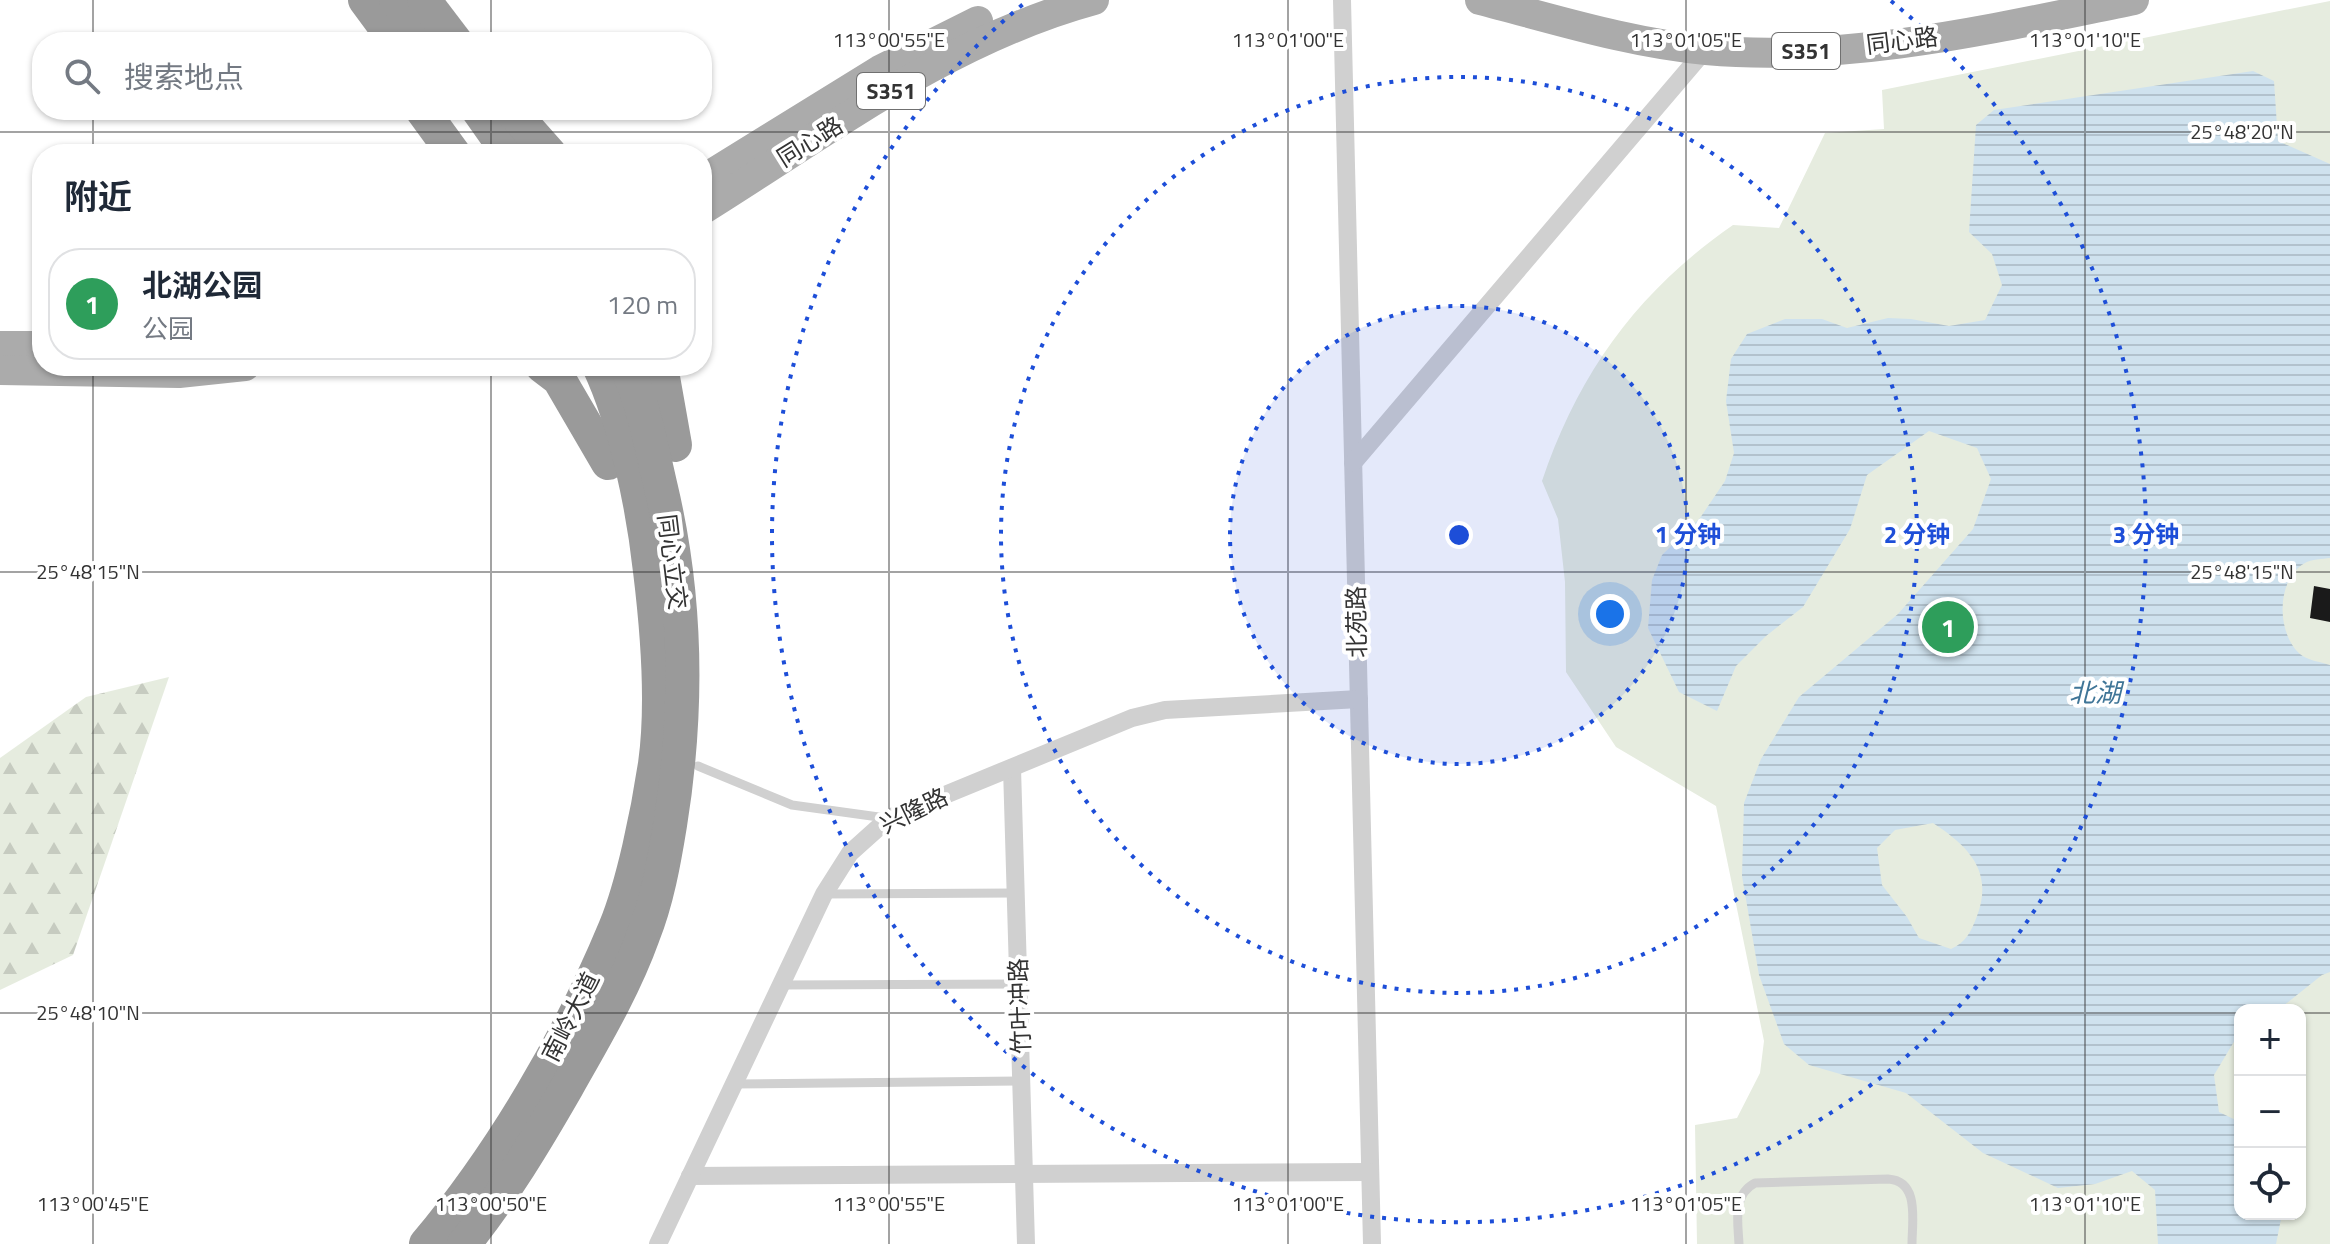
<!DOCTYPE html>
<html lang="zh">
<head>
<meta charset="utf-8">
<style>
  body { margin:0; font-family:"Titillium Web","Noto Sans SC",sans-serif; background:#f2f2f3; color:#1f2937 }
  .controls { position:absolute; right:24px; bottom:24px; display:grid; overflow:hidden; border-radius:16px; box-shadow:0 2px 6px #0004 }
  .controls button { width:72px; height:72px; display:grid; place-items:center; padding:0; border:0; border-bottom:2px solid #e0e1e3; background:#fff; color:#1f2937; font:40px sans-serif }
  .you { position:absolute; left:1610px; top:614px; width:28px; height:28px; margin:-20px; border:6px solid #fff; border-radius:50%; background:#1a73e8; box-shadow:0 0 0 12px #1a73e833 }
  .badge { display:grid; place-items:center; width:52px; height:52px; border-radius:50%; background:#7c3aed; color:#fff; font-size:26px; font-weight:700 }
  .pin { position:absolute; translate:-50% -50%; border:4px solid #fff; box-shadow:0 2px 8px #0006 }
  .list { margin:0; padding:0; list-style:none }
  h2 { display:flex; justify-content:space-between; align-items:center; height:104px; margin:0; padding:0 32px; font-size:34px }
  h2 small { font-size:26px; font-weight:400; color:#747a83 }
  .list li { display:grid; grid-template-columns:52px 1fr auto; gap:24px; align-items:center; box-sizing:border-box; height:112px; margin:0 16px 16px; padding:0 16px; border:2px solid #e0e1e3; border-radius:32px }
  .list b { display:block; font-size:30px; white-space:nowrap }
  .list p { margin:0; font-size:26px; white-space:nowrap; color:#747a83 }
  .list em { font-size:26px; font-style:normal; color:#747a83 }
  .icon { flex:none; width:44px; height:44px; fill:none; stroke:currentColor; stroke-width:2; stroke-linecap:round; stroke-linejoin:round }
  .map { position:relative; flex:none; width:2330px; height:1244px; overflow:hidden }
  .search { position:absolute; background:#fff; box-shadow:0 2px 6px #0004; left:32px; top:32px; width:680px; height:88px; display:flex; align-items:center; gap:20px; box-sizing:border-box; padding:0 28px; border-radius:32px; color:#747a83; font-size:30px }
  .panel { position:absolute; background:#fff; box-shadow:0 2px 6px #0004; left:32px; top:144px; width:680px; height:232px; border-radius:32px }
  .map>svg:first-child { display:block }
  .forest { fill:url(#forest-firs) }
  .park { fill:#e6ecdf; fill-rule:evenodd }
  .water { fill:url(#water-rules); fill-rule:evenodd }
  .building { fill:#1a1a1a }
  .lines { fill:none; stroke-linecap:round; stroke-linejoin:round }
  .lane { stroke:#d0d0d0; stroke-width:9 }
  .street { stroke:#d0d0d0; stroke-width:18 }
  .primary { stroke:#ababab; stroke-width:30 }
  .highway { stroke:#9a9a9a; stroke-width:34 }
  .ticks { fill:none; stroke:#333; stroke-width:2; stroke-opacity:0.45 }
  .ring { fill:none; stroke:#1d4ed8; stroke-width:4; stroke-dasharray:4 8 }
  .labels { text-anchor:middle; stroke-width:8; stroke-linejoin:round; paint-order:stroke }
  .shield { fill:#fff; stroke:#707070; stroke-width:2 }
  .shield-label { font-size:22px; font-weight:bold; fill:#333 }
  .street-label { font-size:24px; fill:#333; stroke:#fff }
  .water-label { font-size:26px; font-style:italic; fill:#3f7597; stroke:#fff }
  .ticks-label { font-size:20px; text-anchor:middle; fill:#333; stroke:#fff; stroke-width:8; stroke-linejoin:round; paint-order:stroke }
  .centre { fill:#1d4ed8; stroke:#fff; stroke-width:4 }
  .ring-label { font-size:24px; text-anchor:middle; font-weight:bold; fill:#1d4ed8; stroke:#fff; stroke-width:8; stroke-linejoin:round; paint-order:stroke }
</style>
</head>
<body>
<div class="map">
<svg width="2330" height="1244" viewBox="0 0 2330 1244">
  <defs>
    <pattern id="forest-firs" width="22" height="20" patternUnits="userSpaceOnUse" patternTransform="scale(2)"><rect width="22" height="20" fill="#e6ecdf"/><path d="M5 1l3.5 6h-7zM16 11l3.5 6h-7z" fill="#c6cbc0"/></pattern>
    <pattern id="water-rules" width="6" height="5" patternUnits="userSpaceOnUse" patternTransform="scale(2)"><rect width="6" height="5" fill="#cfe2ee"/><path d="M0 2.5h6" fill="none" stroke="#b2c2cd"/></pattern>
  </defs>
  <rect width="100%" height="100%" fill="#fff"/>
  <path class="forest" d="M169,677l-96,278 -73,35v-232l86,-61z"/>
  <path class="park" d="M2330,1v1243h-633l-2,-119 42,-7 23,-45 4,-32 -48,-235 -100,-59 -50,-75 -1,-90 -7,-63 -16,-38c37,-109 96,-190 191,-256l46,3 46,-95 59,-4 -2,-39zM2240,1010h60v204h-60z"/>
  <path class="water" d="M2253,71l21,10 4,60 52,23v394c-7,1 -19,1 -25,5 -29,16 -29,70 -5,91 6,6 21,8 30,11v307l-8,3 -44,35h-38v26l-5,4 -21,35 5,37 21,10v92h42l-6,30h-118l-3,-54 -23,-19 -37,13 -37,4 -75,-35 -77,-60 -97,-28 -25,-21 -25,-69 -17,-99 2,-73 17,-44 38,-62 99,-83 75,-85 18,-50 -14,-31 -48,-17 -62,44 -17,54 -47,78 -37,29 -30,30 -19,45 -38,-19 -31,-64 4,-48 10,-25 38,-37 25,-37 9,-28 -8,-52 5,-42 16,-25 38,-15h37l25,9 41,-10 23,1 38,7 36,-6 17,-35 -10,-31 -23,-22 7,-107 18,-15zM1933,823c35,23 61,48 44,93 -6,16 -11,26 -26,33l-32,-11 -12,-21 -25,-32 -5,-37 18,-18z"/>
  <path class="building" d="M2314,586l16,3v33l-20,-4z"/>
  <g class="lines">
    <g class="lane">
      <path d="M698,766l94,39 94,13"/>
      <path d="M824,894l192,-1"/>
      <path d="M781,985l238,-1"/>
      <path d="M734,1084l288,-3"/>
      <path d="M1739,1244c-1,-22 -7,-49 16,-61l133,-4c32,2 24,42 24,65"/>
    </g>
    <g class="street">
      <path d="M1342,0l30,1244"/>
      <path d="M1353,463l352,-413"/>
      <path d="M1012,768l14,476"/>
      <path d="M690,1176l680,-4"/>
      <path d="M658,1244l166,-350 26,-41 39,-35 243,-100 33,-8 194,-11"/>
    </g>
    <g class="primary">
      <path d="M1480,0c74,19 149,43 226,50 143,13 289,-22 428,-50"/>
      <path d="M702,180l178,-110 98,-49"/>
      <path d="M702,210c125,-78 248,-171 392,-210"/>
      <path d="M0,346h42"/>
      <path d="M0,370l179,3 66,-7"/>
    </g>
    <g class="highway">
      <path d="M365,0l31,42"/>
      <path d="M396,0l31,42"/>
      <path d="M424,0l32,42"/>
      <path d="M422,110l32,44"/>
      <path d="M478,110l31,44"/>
      <path d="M511,110l39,44"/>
      <path d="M542,366l17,13 49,84"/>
      <path d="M661,366l14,79"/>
      <path d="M426,1244c76,-91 143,-205 189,-316 18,-43 33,-117 40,-164 8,-57 2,-136 -5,-193 -7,-64 -24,-147 -51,-205"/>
      <path d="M464,1244c39,-48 72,-103 103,-157 27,-48 57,-98 76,-151 14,-35 21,-74 27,-111 18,-111 17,-227 -9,-337 -9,-39 -18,-86 -35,-122"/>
    </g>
  </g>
  <path class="ticks" d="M93,0v42M491,0v42M889,0v1244M1288,0v1244M1686,0v1244M2085,0v1244M93,110v44M491,110v44M0,132h2330M93,366v878M491,366v878M0,572h2330M0,1013h2240M2300,1013h30"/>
  <circle cx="1459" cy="535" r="229" fill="#1d4ed8" fill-opacity=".12"/>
  <g class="ring">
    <circle cx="1459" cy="535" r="229"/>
    <circle cx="1459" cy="535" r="458"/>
    <path d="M1891 1A687 687 0 1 1 1027 1"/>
  </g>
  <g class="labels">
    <g class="shield">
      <rect x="1772" y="33" width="68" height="36" rx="6"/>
      <rect x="857" y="73" width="68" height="36" rx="6"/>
    </g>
    <g class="shield-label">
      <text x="1806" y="59">S351</text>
      <text x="891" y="99">S351</text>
    </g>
    <g class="street-label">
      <text transform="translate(1902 41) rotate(-7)" y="8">同心路</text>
      <text transform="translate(810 142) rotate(-32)" y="8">同心路</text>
      <text transform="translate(672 562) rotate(83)" y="8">同心立交</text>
      <text transform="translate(1357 622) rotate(-91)" y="8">北苑路</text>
      <text transform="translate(914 811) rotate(-26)" y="8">兴隆路</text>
      <text transform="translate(1020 1006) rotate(-92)" y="8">竹叶冲路</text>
      <text transform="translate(571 1017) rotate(-63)" y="8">南岭大道</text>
    </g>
    <g class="water-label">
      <text x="2095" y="702">北湖</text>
    </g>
  </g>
  <g class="ticks-label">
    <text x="889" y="47">113°00'55"E</text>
    <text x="1288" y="47">113°01'00"E</text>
    <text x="1686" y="47">113°01'05"E</text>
    <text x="2085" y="47">113°01'10"E</text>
    <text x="2242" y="139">25°48'20"N</text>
    <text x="88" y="579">25°48'15"N</text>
    <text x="2242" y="579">25°48'15"N</text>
    <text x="88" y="1020">25°48'10"N</text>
    <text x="93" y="1211">113°00'45"E</text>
    <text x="491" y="1211">113°00'50"E</text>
    <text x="889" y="1211">113°00'55"E</text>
    <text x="1288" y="1211">113°01'00"E</text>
    <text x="1686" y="1211">113°01'05"E</text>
    <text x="2085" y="1211">113°01'10"E</text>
  </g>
  <circle cx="1459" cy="535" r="12" class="centre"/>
  <g class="ring-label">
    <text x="1688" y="543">1 分钟</text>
    <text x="1917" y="543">2 分钟</text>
    <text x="2146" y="543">3 分钟</text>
  </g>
</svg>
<div class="controls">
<button>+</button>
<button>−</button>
<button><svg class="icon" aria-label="locate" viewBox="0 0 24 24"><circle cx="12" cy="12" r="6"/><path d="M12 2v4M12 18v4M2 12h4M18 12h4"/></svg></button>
</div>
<div class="you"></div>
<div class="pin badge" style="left:1948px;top:627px;background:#2e9e5b">1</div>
<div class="search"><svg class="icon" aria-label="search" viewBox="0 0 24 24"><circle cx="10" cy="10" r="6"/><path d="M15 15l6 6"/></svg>搜索地点</div>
<section class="panel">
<h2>附近<small></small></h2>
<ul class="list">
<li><span class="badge" style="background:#2e9e5b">1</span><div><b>北湖公园</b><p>公园</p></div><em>120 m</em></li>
</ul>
</section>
</div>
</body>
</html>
